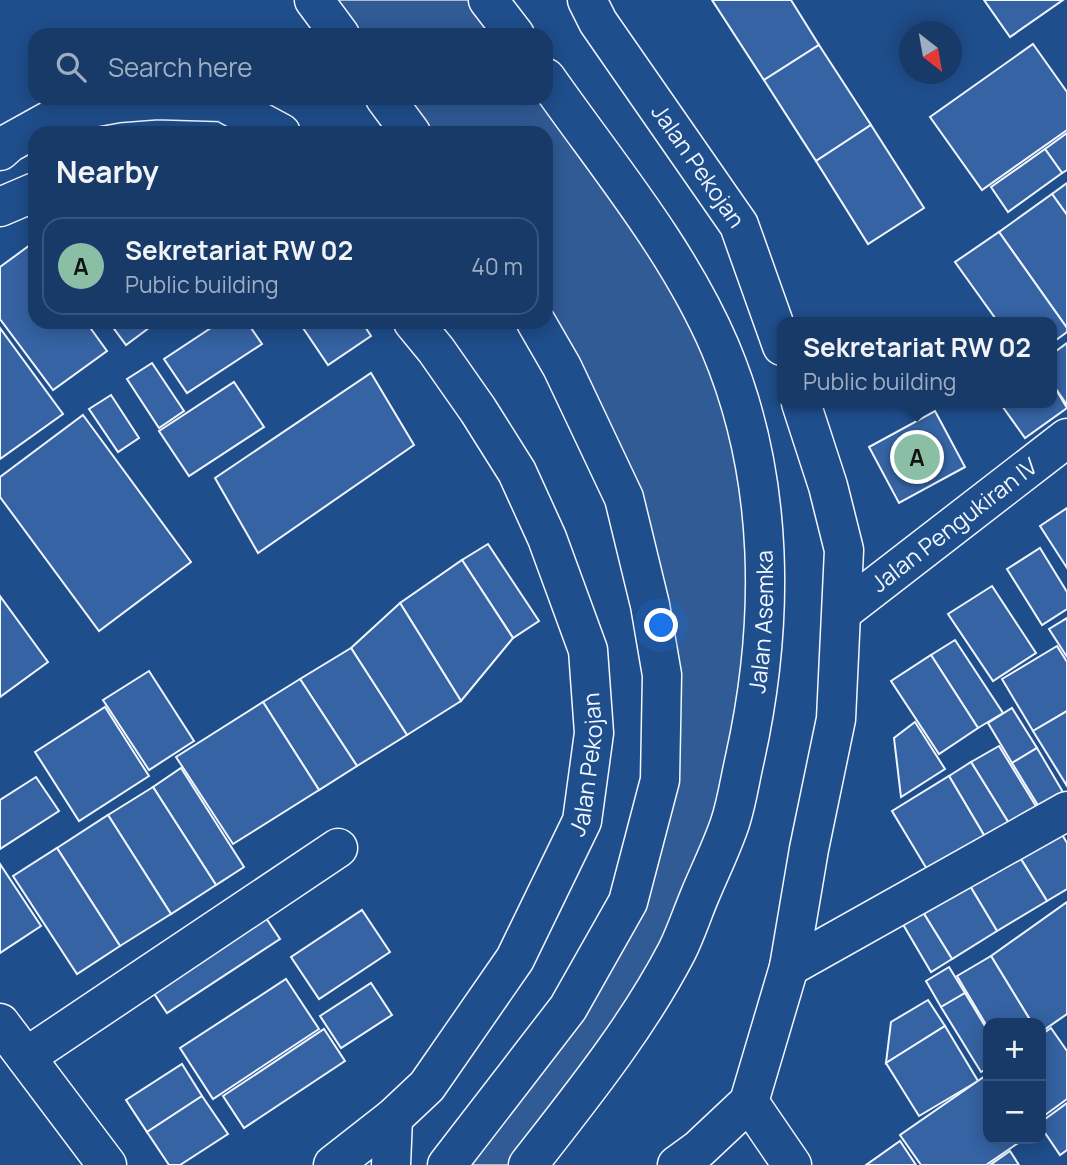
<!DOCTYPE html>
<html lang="en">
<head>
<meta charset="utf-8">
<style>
  body { margin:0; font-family:Manrope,sans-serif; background:#20416f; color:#f1f3f6 }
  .controls { position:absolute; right:21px; bottom:21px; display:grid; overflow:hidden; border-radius:14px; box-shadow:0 4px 18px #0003 }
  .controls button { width:63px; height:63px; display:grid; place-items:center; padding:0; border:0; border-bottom:2px solid #36547d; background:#173a69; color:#f1f3f6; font:35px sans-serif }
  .compass { position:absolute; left:899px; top:21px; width:63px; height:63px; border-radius:50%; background:#173a69; box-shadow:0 4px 18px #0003; rotate:149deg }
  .you { position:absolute; left:662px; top:626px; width:24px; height:24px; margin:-18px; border:5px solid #fff; border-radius:50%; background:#1a73e8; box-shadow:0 0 0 10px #1a73e833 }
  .badge { display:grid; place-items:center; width:46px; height:46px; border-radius:50%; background:#8abfa5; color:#111; font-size:23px; font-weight:700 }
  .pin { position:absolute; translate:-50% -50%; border:4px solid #fff; box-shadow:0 2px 7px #0006 }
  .popup { position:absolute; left:777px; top:317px; width:280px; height:91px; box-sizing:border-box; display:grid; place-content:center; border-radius:14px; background:#173a69; filter:drop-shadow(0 2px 5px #0005); font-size:23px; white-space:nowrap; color:#9eadc0 }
  .popup b { font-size:26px; color:#f1f3f6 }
  .popup::after { content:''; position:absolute; left:50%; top:100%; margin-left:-14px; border:14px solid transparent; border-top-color:#173a69 }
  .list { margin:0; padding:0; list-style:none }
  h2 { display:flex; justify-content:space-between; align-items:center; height:91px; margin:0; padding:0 28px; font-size:30px }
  h2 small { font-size:23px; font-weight:400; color:#9eadc0 }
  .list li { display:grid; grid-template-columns:46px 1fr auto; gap:21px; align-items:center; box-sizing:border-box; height:98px; margin:0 14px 14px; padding:0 14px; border:2px solid #36547d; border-radius:21px }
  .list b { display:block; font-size:26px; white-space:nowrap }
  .list p { margin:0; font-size:23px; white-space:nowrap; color:#9eadc0 }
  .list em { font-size:23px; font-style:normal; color:#9eadc0 }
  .icon { flex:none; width:38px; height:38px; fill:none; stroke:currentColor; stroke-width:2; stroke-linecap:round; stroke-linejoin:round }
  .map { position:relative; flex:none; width:1067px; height:1165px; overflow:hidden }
  .search { position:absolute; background:#173a69; box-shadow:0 4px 18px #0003; left:28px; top:28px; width:525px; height:77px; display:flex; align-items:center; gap:18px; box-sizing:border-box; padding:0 24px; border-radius:21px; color:#9eadc0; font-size:26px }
  .panel { position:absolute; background:#173a69; box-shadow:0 4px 18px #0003; left:28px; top:126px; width:525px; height:203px; border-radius:21px }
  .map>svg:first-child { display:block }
  .built { fill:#305b95; stroke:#a8bbd7; stroke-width:2 }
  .building { fill:#3563a3; stroke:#f2f6ff; stroke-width:2 }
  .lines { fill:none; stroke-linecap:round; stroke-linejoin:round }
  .minor-casing { stroke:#f2f6ff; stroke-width:41 }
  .major-casing { stroke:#f2f6ff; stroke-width:41 }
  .minor { stroke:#1f4e8c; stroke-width:38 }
  .major { stroke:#1f4e8c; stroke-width:38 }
  .labels { text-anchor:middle; stroke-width:5; stroke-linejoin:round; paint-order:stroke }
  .street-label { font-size:23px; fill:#f2f6ff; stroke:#1f4e8c }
</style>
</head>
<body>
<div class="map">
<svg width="1067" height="1165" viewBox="0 0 1067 1165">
  <rect width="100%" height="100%" fill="#1f4e8c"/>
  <g class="built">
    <path d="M314,0h174l27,35h-175z"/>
    <path d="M546,78l193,321 26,234 -88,318 -149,214h-81l181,-263 33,-232 -115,-348v-189h-135l-26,-35h161z"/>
  </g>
  <g class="building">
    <path d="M712,0h79l28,45 -55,35z"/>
    <path d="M984,0h79l-53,37z"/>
    <path d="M1033,44l34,48v38l-85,60 -52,-73z"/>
    <path d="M819,45l52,80 -55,36 -52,-81z"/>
    <path d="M871,125l53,83 -56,36 -52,-83z"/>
    <path d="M1067,133v37l-5,3 -17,-24z"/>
    <path d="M1045,149l17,24 -54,39 -17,-25z"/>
    <path d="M1067,183v32l-15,-21z"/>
    <path d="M1052,194l15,21v113l-68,-96z"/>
    <path d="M999,232l68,96v4l-15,11v-21h-54l-43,-60z"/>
    <path d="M30,245l5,7v70h51l21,29 -54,39 -53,-71v-52z"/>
    <path d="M109,322h43l1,3 -27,20z"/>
    <path d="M220,322h27l15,22 -75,49 -23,-34z"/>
    <path d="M299,322h63l9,14 -43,29z"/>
    <path d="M0,328l63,86 -63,45z"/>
    <path d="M1067,343v62l-15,-22v-29z"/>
    <path d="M152,363l32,48 -25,17 -32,-49z"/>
    <path d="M371,373l43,72 -156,108 -43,-75z"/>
    <path d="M234,382l30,45 -75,49 -30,-45z"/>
    <path d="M1052,383l15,25 -42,30 -25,-35h52z"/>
    <path d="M111,395l28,43 -21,14 -29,-43z"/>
    <path d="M935,411l30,56 -66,36 -30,-56z"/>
    <path d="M83,415l108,147 -92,69 -99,-134v-20z"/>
    <path d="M1067,508v60l-27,-42z"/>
    <path d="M488,544l51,77 -26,17 -51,-78z"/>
    <path d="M1040,548l27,44v17l-25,16 -35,-56z"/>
    <path d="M462,560l51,78 -52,63 -61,-98z"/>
    <path d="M992,586l44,67 -43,28 -45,-67z"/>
    <path d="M0,596l48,66 -48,35z"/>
    <path d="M400,603l61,98 -54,34 -56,-87z"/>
    <path d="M1067,618v39l-18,-28z"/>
    <path d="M955,640l48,73 -25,15 -47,-73z"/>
    <path d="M1057,646l10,16v49l-34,20 -31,-52z"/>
    <path d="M351,648l56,87 -50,31 -57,-87z"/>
    <path d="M931,655l47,73 -39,26 -48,-73z"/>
    <path d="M149,671l45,70 -45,29 -46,-70z"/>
    <path d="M300,679l57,87 -38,24 -56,-88z"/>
    <path d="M263,702l56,88 -86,54 -57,-87z"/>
    <path d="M105,707l44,69 -70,45 -44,-69z"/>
    <path d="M1012,708l25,40 -25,15 -24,-40z"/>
    <path d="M1067,711v75l-34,-55z"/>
    <path d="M915,722l30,47 -44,28 -7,-59z"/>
    <path d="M999,746l43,70 -27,17 -44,-71z"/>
    <path d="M1037,748l30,51 -20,21 -35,-57z"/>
    <path d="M971,762l44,71 -24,14 -42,-71z"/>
    <path d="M181,768l63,99 -28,18 -63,-98z"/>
    <path d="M949,776l42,71 -57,34 -42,-70z"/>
    <path d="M36,777l23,34 -59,38v-49z"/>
    <path d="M153,787l63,98 -45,29 -63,-99z"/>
    <path d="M108,815l63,99 -51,32 -63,-98z"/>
    <path d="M1057,826l10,17v46l-20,12 -31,-50z"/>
    <path d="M57,848l63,98 -43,28 -64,-98z"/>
    <path d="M1016,851l31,50 -50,30 -30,-50z"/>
    <path d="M0,864l41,62 -41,27z"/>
    <path d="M967,881l30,50 -45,28 -31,-50z"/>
    <path d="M1067,902v112l-26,18v-9h-9l-41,-67z"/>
    <path d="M256,903l24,36 -113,74 -24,-36z"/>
    <path d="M921,909l31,50 -21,13 -30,-51z"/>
    <path d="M362,910l28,42 -71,47 -28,-42z"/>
    <path d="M991,956l41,67h-44v5l-31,-52z"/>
    <path d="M949,967l16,26 -24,14 -15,-26z"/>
    <path d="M286,979l33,50 -106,70 -33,-51z"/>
    <path d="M371,983l21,32 -51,33 -21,-32z"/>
    <path d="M965,993l23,38v37l-7,4 -40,-65z"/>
    <path d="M928,1000l17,26 -59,37 5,-41z"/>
    <path d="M945,1026l33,55 -59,35 -33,-53z"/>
    <path d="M1051,1028l16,23v48l-26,19v-83z"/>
    <path d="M324,1029l21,32 -101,67 -21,-32z"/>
    <path d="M182,1064l20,32 -55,36 -21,-32z"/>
    <path d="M988,1074v65h36l-38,26h-65l-21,-30z"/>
    <path d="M202,1096l26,38 -48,31h-11l-22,-33z"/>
    <path d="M1067,1103v47l-7,5 -19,-28v-5z"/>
    <path d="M900,1141l16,24h-50z"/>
    <path d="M1010,1151l9,14h-29z"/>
  </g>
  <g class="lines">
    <g class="minor-casing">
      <g id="minor">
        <path id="s1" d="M587,0l11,22 141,203 43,121"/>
        <path d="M0,207l35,-15"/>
        <path id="s2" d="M842,612l225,-174"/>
        <path d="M789,967l278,-156"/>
        <path d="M0,1023l107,142"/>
        <path d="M26,1057l312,-209"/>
        <path d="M749,1102l43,63"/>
        <path id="s3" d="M333,1165l60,-47 34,-32 88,-127 67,-138 12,-88 -6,-83 -41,-112 -30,-66 -39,-62 -42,-60 -23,-28"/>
        <path d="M391,1165l2,-47"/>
        <path d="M677,1165l22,-16 50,-47 40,-135 20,-118 27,-130 8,-169 -16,-64 -27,-83"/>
      </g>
    </g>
    <g class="major-casing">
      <g id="major">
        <path d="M314,0l26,35"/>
        <path d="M488,0l27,35"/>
        <path d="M385,98l26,35"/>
        <path d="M0,151l9,-8 54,-30 55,-10 39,-3 66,2 58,31"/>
        <path d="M447,1165l121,-157 60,-106 32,-122 2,-105 -12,-70 -26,-107 -62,-131 -26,-45"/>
        <path id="s4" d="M528,1165c53,-68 109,-137 149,-214 9,-18 15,-37 23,-56 10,-24 22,-48 30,-72 7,-21 10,-44 15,-65 30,-136 30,-281 -25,-411 -42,-98 -113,-182 -174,-269"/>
      </g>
    </g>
    <use href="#minor" class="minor"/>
    <use href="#major" class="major"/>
  </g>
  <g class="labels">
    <g class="street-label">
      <text dy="8" stroke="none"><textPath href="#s1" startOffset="200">Jalan Pekojan</textPath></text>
      <text dy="8" stroke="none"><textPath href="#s2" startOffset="142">Jalan Pengukiran IV</textPath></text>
      <text dy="8" stroke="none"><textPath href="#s4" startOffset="604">Jalan Asemka</textPath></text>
      <text dy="8" stroke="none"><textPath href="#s3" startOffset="488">Jalan Pekojan</textPath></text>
    </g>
  </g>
</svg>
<div class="controls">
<button>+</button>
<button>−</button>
</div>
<svg class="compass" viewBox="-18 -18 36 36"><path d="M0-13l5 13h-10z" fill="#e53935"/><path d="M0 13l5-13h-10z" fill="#9eadc0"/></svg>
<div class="you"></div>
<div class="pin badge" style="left:917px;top:457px">A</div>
<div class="popup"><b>Sekretariat RW 02</b>Public building</div>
<div class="search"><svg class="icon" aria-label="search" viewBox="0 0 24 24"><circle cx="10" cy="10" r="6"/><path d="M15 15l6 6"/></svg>Search here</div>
<section class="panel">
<h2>Nearby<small></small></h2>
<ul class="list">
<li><span class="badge">A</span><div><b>Sekretariat RW 02</b><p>Public building</p></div><em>40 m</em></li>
</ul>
</section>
</div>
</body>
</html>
